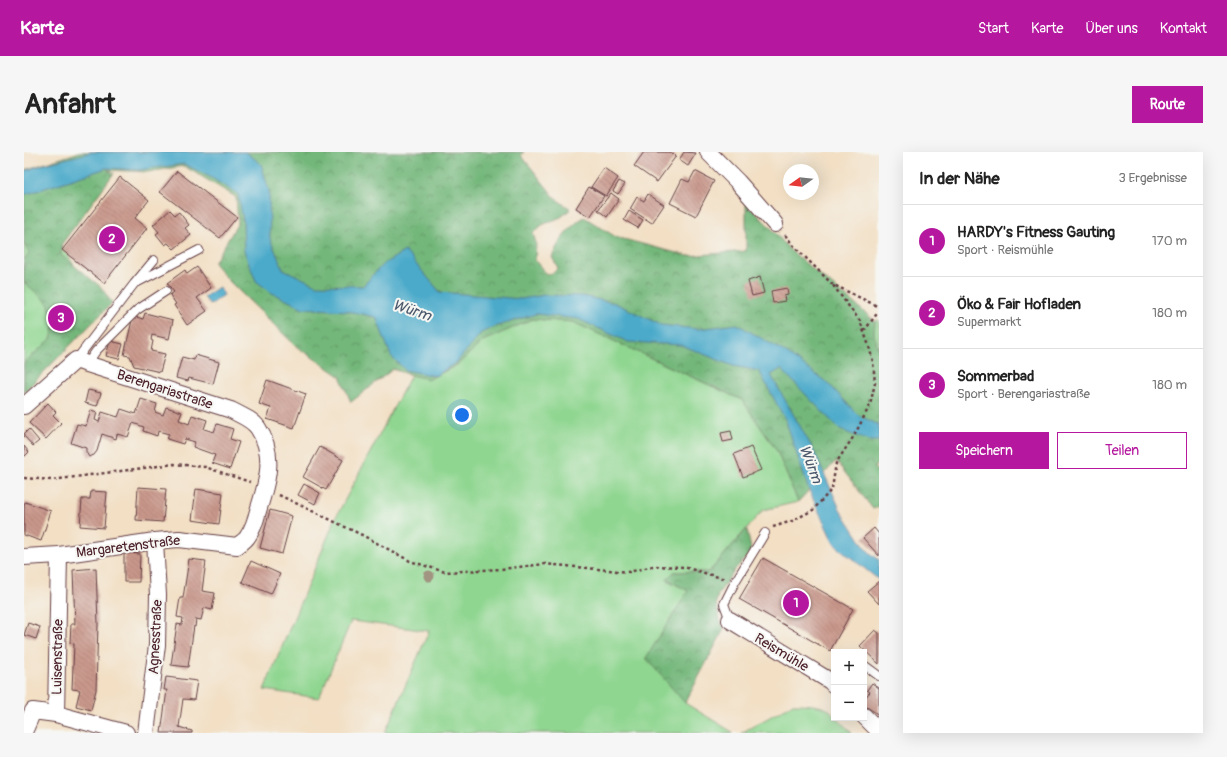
<!DOCTYPE html>
<html lang="de">
<head>
<meta charset="utf-8">
<style>
  body { margin:0; font-family:Pangolin,sans-serif; background:#f6f6f6; color:#222 }
  .controls { position:absolute; right:12px; bottom:12px; display:grid; overflow:hidden; border-radius:0px; box-shadow:0 4px 16px #0002 }
  .controls button { width:36px; height:36px; display:grid; place-items:center; padding:0; border:0; border-bottom:1px solid #e0e0e0; background:#fff; color:#222; font:20px sans-serif }
  .compass { position:absolute; left:759px; top:12px; width:36px; height:36px; border-radius:50%; background:#fff; box-shadow:0 4px 16px #0002; rotate:255deg }
  .you { position:absolute; left:438px; top:263px; width:14px; height:14px; margin:-10px; border:3px solid #fff; border-radius:50%; background:#1a73e8; box-shadow:0 0 0 6px #1a73e833 }
  .badge { display:grid; place-items:center; width:26px; height:26px; border-radius:50%; background:#b5179e; color:#fff; font-size:13px; font-weight:700 }
  .pin { position:absolute; translate:-50% -50%; border:2px solid #fff; box-shadow:0 1px 4px #0006 }
  .list { margin:0; padding:0; list-style:none }
  h2 { display:flex; justify-content:space-between; align-items:center; height:52px; margin:0; padding:0 16px; font-size:17px }
  h2 small { font-size:13px; font-weight:400; color:#767676 }
  .list li { display:grid; grid-template-columns:26px 1fr auto; gap:12px; align-items:center; box-sizing:border-box; height:72px; padding:0 16px; border-top:1px solid #e0e0e0 }
  .list b { display:block; font-size:15px; white-space:nowrap }
  .list p { margin:0; font-size:13px; white-space:nowrap; color:#767676 }
  .list em { font-size:13px; font-style:normal; color:#767676 }
  .actions { display:flex; gap:8px; padding:12px 16px }
  .actions a { flex:1; padding:9px 0; border:1px solid #b5179e; border-radius:0px; text-align:center; font-size:14px; color:#b5179e }
  .actions .main { background:#b5179e; color:#fff }
  .map { position:relative; flex:none; width:855px; height:581px; overflow:hidden; border-radius:0px }
  header { display:flex; align-items:center; gap:24px; box-sizing:border-box; height:56px; padding:0 20px; background:#b5179e; color:#fff }
  header strong { font-size:19px }
  nav { display:flex; gap:22px; margin-inline-start:auto; font-size:14px }
  .intro { display:flex; align-items:center; justify-content:space-between; box-sizing:border-box; height:96px; padding:0 24px }
  h1 { margin:0; font-size:28px }
  .button { padding:10px 18px; border-radius:0px; background:#b5179e; color:#fff; font-size:14px; font-weight:700 }
  main { display:flex; gap:24px; padding:0 24px }
  aside { flex:1; background:#fff; border-radius:0px; box-shadow:0 4px 16px #0002 }
  .map>svg:first-child { display:block }
  .green { fill:#8fd690; stroke:#6c7a5e }
  .forest { fill:url(#forest-crowns); stroke:#5e6b52 }
  .water { fill:#4baaca; stroke:#4a647a }
  .building { fill:url(#building-back-hatch) }
  .lines { fill:none; stroke-linecap:round; stroke-linejoin:round }
  .service-casing { stroke:#633c42; stroke-width:10 }
  .minor-casing { stroke:#633c42; stroke-width:18 }
  .path { stroke:#633c42; stroke-width:2.5; stroke-dasharray:3 3; stroke-linecap:butt }
  .service { stroke:#fff; stroke-width:8 }
  .minor { stroke:#fff; stroke-width:16 }
  .tree { fill:#a19480 }
  .labels { text-anchor:middle; stroke-width:4; stroke-linejoin:round; paint-order:stroke }
  .street-label { font-size:14px; fill:#4a1f2b; stroke:#f6f6f2 }
  .water-label { font-size:15px; font-style:italic; fill:#4a576b; stroke:#f6f6f2 }
</style>
</head>
<body>
<header>
<strong>Karte</strong>
<nav><a>Start</a><a>Karte</a><a>Über uns</a><a>Kontakt</a></nav>
</header>
<div class="intro"><h1>Anfahrt</h1><a class="button">Route</a></div>
<main>
<div class="map">
<svg width="855" height="581" viewBox="0 0 855 581">
  <defs>
    <pattern id="forest-crowns" width="20" height="18" patternUnits="userSpaceOnUse"><rect width="20" height="18" fill="#73b77a"/><path d="M2 6a3 3 0 1 1 6 0M12 15a3 3 0 1 1 6 0" fill="none" stroke="#609464"/></pattern>
    <pattern id="building-back-hatch" width="6" height="6" patternUnits="userSpaceOnUse"><rect width="6" height="6" fill="#c9978b"/><path d="M-1 5l2 2M0 0l6 6M5-1l2 2" fill="none" stroke="#a57b72"/></pattern>
  </defs>
  <rect width="100%" height="100%" fill="#f6f6f2"/>
  <filter id="ink" filterUnits="userSpaceOnUse"><feTurbulence type="fractalNoise" baseFrequency=".025" numOctaves="2"/><feDisplacementMap in="SourceGraphic" scale="8" xChannelSelector="R" yChannelSelector="G"/><feConvolveMatrix kernelMatrix="1 2 1 2 8 2 1 2 1" color-interpolation-filters="sRGB"/></filter>
  <filter id="wash" filterUnits="userSpaceOnUse"><feTurbulence type="fractalNoise" baseFrequency=".012" numOctaves="4" result="noise"/><feDisplacementMap in="SourceGraphic" scale="16" xChannelSelector="R" yChannelSelector="G"/><feGaussianBlur stdDeviation="0.9" result="paint"/><feColorMatrix in="noise" values="0 0 0 0 0 0 0 0 0 0 0 0 0 0 0 0 0 1.4 0 .05"/><feComposite in="paint" operator="in"/></filter>
  <g filter="url(#wash)">
    <rect width="100%" height="100%" fill="#f2dfc4"/>
    <g class="green">
      <path d="M0,89l37,4 43,66 -80,80z"/>
      <path d="M509,167l40,3 169,78 35,51 21,51 -35,8 -54,62h-35l-7,8 22,11 -4,112 49,30h-349l44,-102 -78,-10 -32,77 -55,-8 72,-173 75,-142 18,4 28,-14 25,-24z"/>
      <path d="M855,168v33l-5,-19 1,-13z"/>
      <path d="M769,552c10,0 41,0 41,14h3l15,15h-111z"/>
    </g>
    <g class="forest">
      <path d="M56,0h444l-3,3 35,44 15,10 -10,8 -19,8 -9,8 3,10 -1,17 11,14 7,-1 5,-5 -6,-11c7,-17 17,-30 32,-40l32,20 72,19 58,-5v-48l25,25 19,22 85,71 -1,13 5,19v108l-5,7 5,4v35l-6,2 -37,-48 -38,41 -21,-51 -35,-51 -169,-78 -40,-3 -50,22 -26,24 -28,14 -18,-4 -18,-6 -42,33 -11,-26 -43,-29 -67,-65 -16,-19 24,-40 -2,-26 -52,-31 -36,6 -41,-2 7,3 -53,72v10l40,32 11,16 -88,89v-29l27,-24 4,-15 -7,-21 -24,-21v-22l5,-6 -5,-12v-72z"/>
      <path d="M723,377l4,20 -2,6 -13,13 -18,26 -2,9 4,18 4,8 -39,74 -39,-45 42,-67 -21,-12 7,-7h35z"/>
    </g>
    <g class="water">
      <path d="M68,0h154l15,12 8,26 1,49 13,30 33,16 47,1 19,-21 23,-14 35,41 81,7 23,-4 38,1 33,7 46,22 37,4 39,-5 48,28 44,32 29,31 21,10v16h-10l-29,-11 -59,-61 -10,6 42,74 27,60 26,40 13,11v20l-45,-36 -26,-56 -22,-67 -27,-50 -26,-5 -52,-21 -53,-3 -50,-23 -42,-5 -42,13 -13,6 -24,29 -22,14 -30,-6 -14,-14 -15,-39 -29,-6 -44,-3 -31,-15 -16,-12 -12,-30 -1,-31 -5,-26 -28,-17 -26,-13 -45,6 -32,-2 -83,27v-24l21,-7z"/>
      <path d="M195,135l5,8 -14,10 -6,-8z"/>
    </g>
    <g id="blocks">
      <g class="building">
        <path d="M620,0h26l6,4 -19,26 -23,-16z"/>
        <path d="M660,0l12,1 -8,13 -9,-6z"/>
        <path d="M580,16l14,10 -12,18 -15,-9z"/>
        <path d="M153,19l60,46 -17,21 -60,-46z"/>
        <path d="M671,19l19,10 -18,35 -26,-13 12,-24 7,3z"/>
        <path d="M96,25l29,23 -14,18 12,10 -43,55 -42,-33z"/>
        <path d="M595,29l6,3 -7,10 -5,-3z"/>
        <path d="M565,35l15,9 -14,21 -14,-9z"/>
        <path d="M587,41l8,6 -12,18 -9,-7z"/>
        <path d="M624,42l16,11 -12,18 -22,-14 7,-12 7,4z"/>
        <path d="M146,58l5,5 4,-3 10,13 -4,3 6,7 -17,14 -6,-6 -3,2 -9,-11 3,-2 -6,-7z"/>
        <path d="M605,59l14,9 -5,8 -14,-8z"/>
        <path d="M173,115l14,21 -14,10 10,13 -20,14 -13,-20 2,-1 -6,-9 4,-3 -7,-9 18,-13 2,4z"/>
        <path d="M736,125l4,16 -12,3 -4,-15z"/>
        <path d="M763,136l1,7 -4,1 1,5 -12,2 -2,-12z"/>
        <path d="M121,161l28,7 -4,19 -17,-4 -1,5 2,1 -2,10 14,3 -5,18 -26,-6 -4,-10 -6,-1 9,-39 10,3z"/>
        <path d="M86,189l13,3 -4,15 -13,-3z"/>
        <path d="M171,203l24,7 -6,22 -24,-6 -1,3 -12,-3 6,-21 12,3z"/>
        <path d="M243,228l39,14 -12,34 -27,-9 4,-11 -12,-4z"/>
        <path d="M64,238l13,3 -4,13 -12,-3z"/>
        <path d="M117,247l16,5 -2,8 8,3 3,-8 16,5 -3,8 10,4 3,-9 15,5 -3,9 10,3 3,-8 16,5 -3,10 9,3 -9,27 -18,-6 3,-8 -22,-8 2,-5 -10,-3 -2,5 -16,-5 2,-5 -11,-3 -1,5 -14,-5 1,-4 -11,-4 -5,14 -11,-3 -1,5 -14,-5 -5,17 -3,4 -5,2 -3,-5v-4l-15,-5 6,-19 9,2 5,-16 6,2 -2,8 4,2 3,-10 16,5 3,-8 15,5z"/>
        <path d="M24,251l8,9 -3,3 8,8 -15,16 -17,-16z"/>
        <path d="M5,277l10,12 -6,5 -9,-10v-2z"/>
        <path d="M707,279l2,9 -10,2 -2,-9z"/>
        <path d="M0,294l5,6 -5,5z"/>
        <path d="M296,295l23,13 -17,30 -23,-13z"/>
        <path d="M727,295l10,23 -18,7 -9,-23z"/>
        <path d="M280,332l16,9 -5,11 -17,-9z"/>
        <path d="M114,335l28,2 -3,33 -27,-2z"/>
        <path d="M172,337l27,4 -4,31 -27,-4z"/>
        <path d="M67,339l16,1 -3,36 -24,-2 2,-27h8z"/>
        <path d="M1,350l26,9 -10,30 -17,-6v-29z"/>
        <path d="M246,358l22,6 -10,38 -22,-6z"/>
        <path d="M850,376l5,6v22l-16,-18z"/>
        <path d="M100,401l16,1 -1,28h-15z"/>
        <path d="M739,406l90,51 -23,42 -91,-52z"/>
        <path d="M165,407l17,2 -4,30 13,2 -3,17 -8,-2 -3,12 -5,-1 -1,8 -1,-1 -6,41 -17,-2 6,-41 5,1 1,-7 -6,-1 3,-19h3z"/>
        <path d="M227,409l29,13 -9,20 -29,-12z"/>
        <path d="M72,416l2,56 -2,66 -5,20 -15,-4 4,-16 -8,-1 2,-45 -4,-1 1,-19h4l-2,-54z"/>
        <path d="M855,429v23l-12,-13z"/>
        <path d="M4,471l12,4 -4,12 -12,-4z"/>
        <path d="M851,478l4,3v31l-19,-18z"/>
        <path d="M142,525l31,4 -3,19 -11,-1 -4,28 13,4v2h-31l6,-43h-3z"/>
        <path d="M848,531l7,5v27l-15,-10v-6l6,-7 -3,-2z"/>
      </g>
    </g>
  </g>
  <g filter="url(#ink)">
    <use href="#blocks" fill-opacity="0" stroke="#633c42" stroke-width="1"/>
    <g class="lines">
      <g class="service-casing">
        <g id="service">
          <path d="M114,130l61,-32"/>
          <path d="M52,208l58,-76 20,-24"/>
          <path d="M63,212l9,-13 41,-41 29,-19"/>
          <path d="M706,468l-6,-16 11,-22 30,-49"/>
          <path d="M840,513l15,11"/>
        </g>
      </g>
      <g class="minor-casing">
        <g id="minor">
          <path d="M684,0l30,30 37,42"/>
          <path d="M0,254l52,-46 11,4 144,46c9,5 21,9 27,18 18,27 9,55 0,83 -2,8 -5,18 -10,25 -2,4 -7,7 -11,10l-58,-7 -24,2 -96,14 -35,2"/>
          <path d="M706,468l100,61 4,4"/>
          <path d="M32,562l70,19"/>
          <path d="M840,564l15,15"/>
          <path d="M0,580l9,-21 23,3 3,-159"/>
          <path d="M122,581l11,-88 1,-50 -3,-54"/>
        </g>
      </g>
      <g class="path">
        <path d="M761,83l9,11 38,38 47,23"/>
        <path d="M840,179l12,-16 3,-1"/>
        <path d="M0,326l28,2 122,-16 31,3 45,15"/>
        <path d="M255,343l83,40 48,26 35,11 56,-3 44,-5 84,8 24,-6 31,1 41,12"/>
        <path d="M749,375l19,-6 21,-11 19,-21 4,-26 18,-27 16,-31 5,-22 -2,-21 -4,-16 -9,-25 -28,-37"/>
      </g>
      <use href="#service" class="service"/>
      <use href="#minor" class="minor"/>
    </g>
    <circle class="tree" cx="405" cy="424" r="5.5"/>
  </g>
  <g class="labels">
    <g class="street-label">
      <text transform="translate(141 237) rotate(18)" y="5">Berengariastraße</text>
      <text transform="translate(104 394) rotate(-7)" y="5">Margaretenstraße</text>
      <text transform="translate(131 485) rotate(-87)" y="5">Agnesstraße</text>
      <text transform="translate(758 500) rotate(31)" y="5">Reismühle</text>
      <text transform="translate(33 505) rotate(-89)" y="5">Luisenstraße</text>
    </g>
    <g class="water-label">
      <text transform="translate(388 158) rotate(18)" y="5">Würm</text>
      <text transform="translate(787 312) rotate(69)" y="5">Würm</text>
    </g>
  </g>
</svg>
<div class="controls">
<button>+</button>
<button>−</button>
</div>
<svg class="compass" viewBox="-18 -18 36 36"><path d="M0-13l5 13h-10z" fill="#e53935"/><path d="M0 13l5-13h-10z" fill="#767676"/></svg>
<div class="you"></div>
<div class="pin badge" style="left:772px;top:451px">1</div>
<div class="pin badge" style="left:88px;top:87px">2</div>
<div class="pin badge" style="left:37px;top:166px">3</div>
</div>
<aside>
<h2>In der Nähe<small>3 Ergebnisse</small></h2>
<ul class="list">
<li><span class="badge">1</span><div><b>HARDY's Fitness Gauting</b><p>Sport · Reismühle</p></div><em>170 m</em></li>
<li><span class="badge">2</span><div><b>Öko &amp; Fair Hofladen</b><p>Supermarkt</p></div><em>180 m</em></li>
<li><span class="badge">3</span><div><b>Sommerbad</b><p>Sport · Berengariastraße</p></div><em>180 m</em></li>
</ul>
<div class="actions"><a class="main">Speichern</a><a>Teilen</a></div>
</aside>
</main>
</body>
</html>
